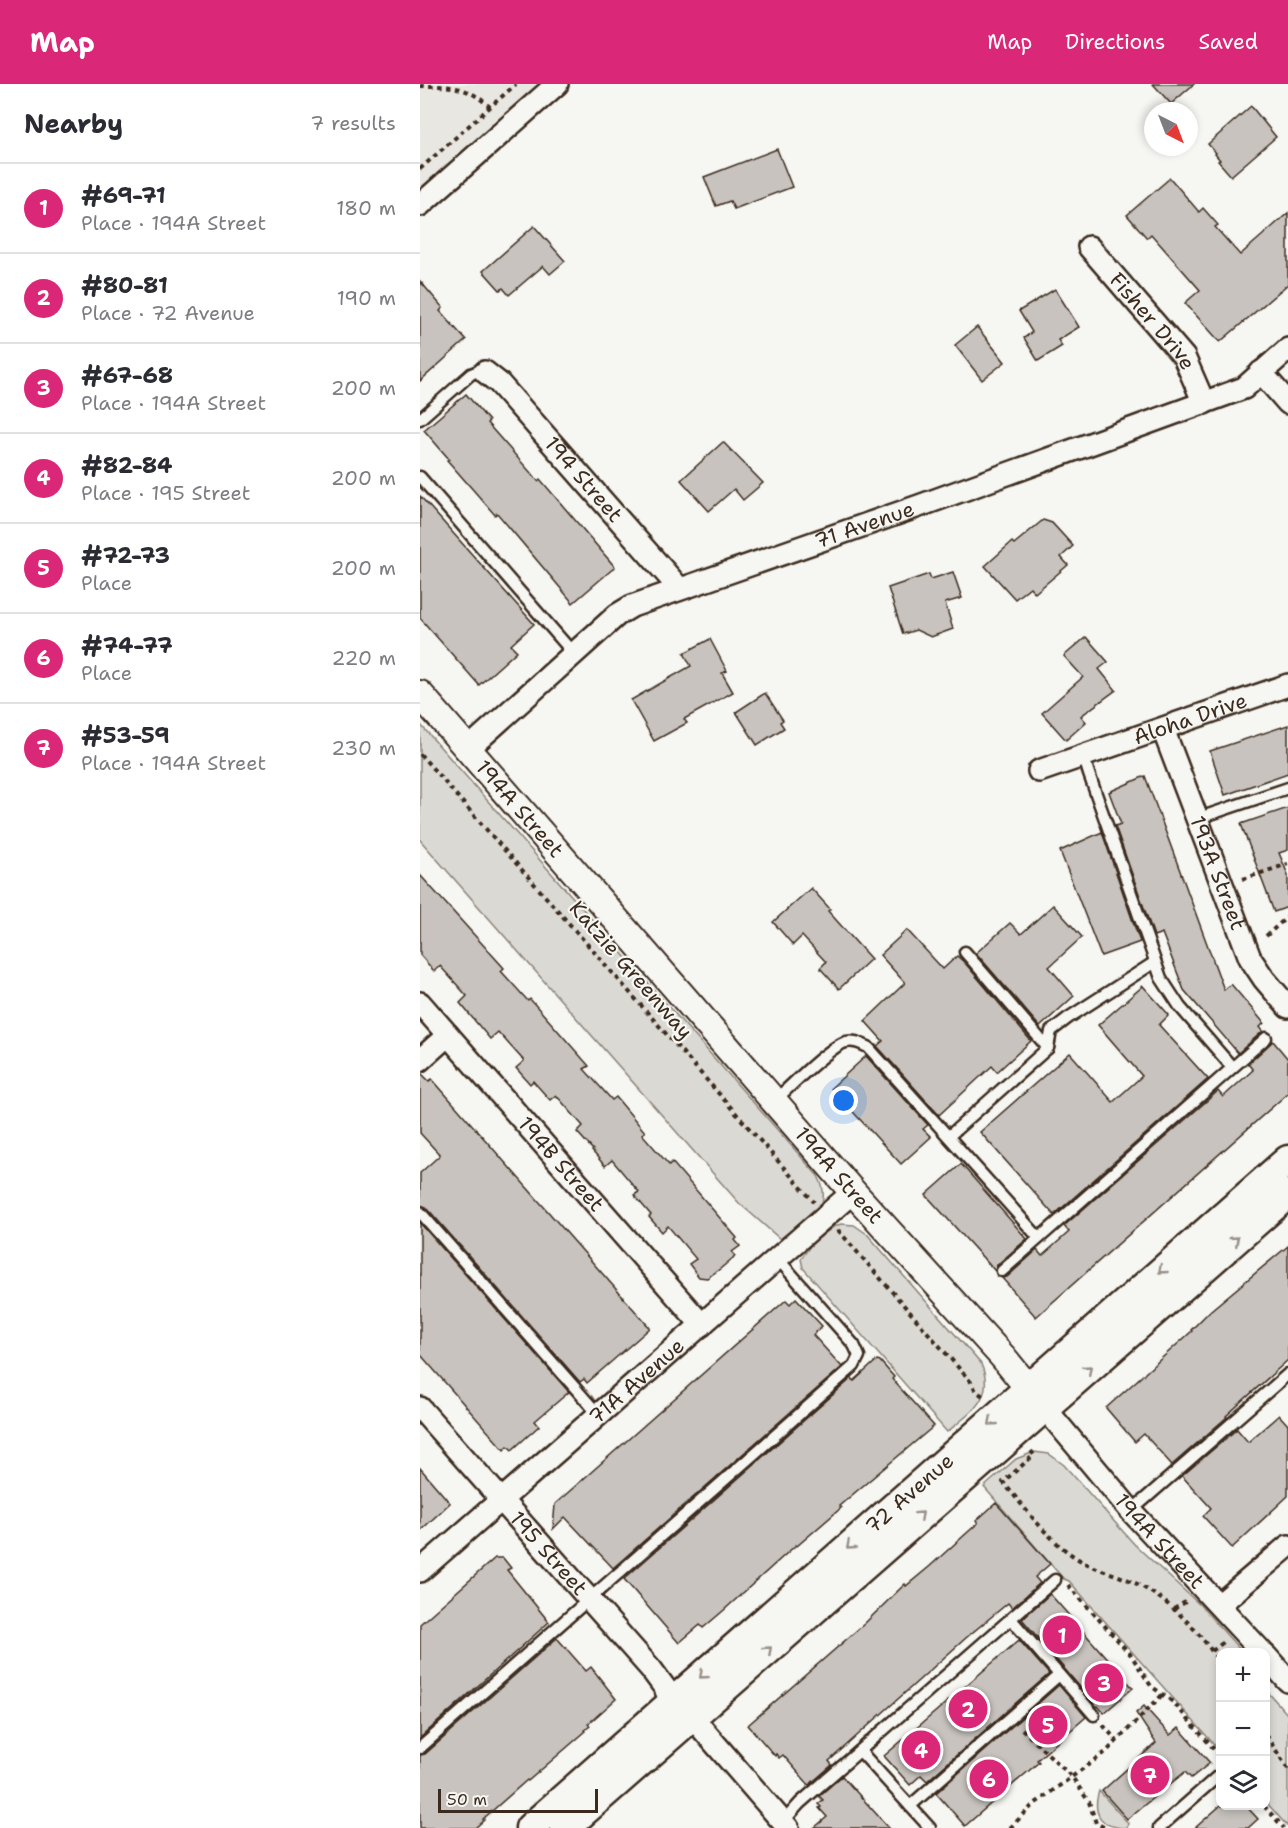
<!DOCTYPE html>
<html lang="en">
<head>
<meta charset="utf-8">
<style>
  body { margin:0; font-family:"Shantell Sans",sans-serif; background:#f7f7f7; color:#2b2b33 }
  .controls { position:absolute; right:18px; bottom:18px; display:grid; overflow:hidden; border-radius:12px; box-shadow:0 3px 9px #0003 }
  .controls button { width:54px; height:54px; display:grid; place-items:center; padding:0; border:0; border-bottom:2px solid #e1e1e2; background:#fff; color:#2b2b33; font:30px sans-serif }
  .compass { position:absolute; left:724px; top:18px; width:54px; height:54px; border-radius:50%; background:#fff; box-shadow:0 3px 9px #0003; rotate:138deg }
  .scale { position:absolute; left:18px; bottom:15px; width:160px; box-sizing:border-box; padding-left:6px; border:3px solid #3b2a1e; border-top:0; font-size:16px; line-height:21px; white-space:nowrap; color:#3b2a1e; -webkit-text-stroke:4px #f6f6f2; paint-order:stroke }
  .you { position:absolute; left:424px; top:1017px; width:21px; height:21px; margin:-15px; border:4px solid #fff; border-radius:50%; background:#1a73e8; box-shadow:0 0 0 9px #1a73e833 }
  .badge { display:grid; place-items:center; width:39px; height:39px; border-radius:50%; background:#db2777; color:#fff; font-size:20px; font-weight:700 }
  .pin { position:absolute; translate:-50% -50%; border:3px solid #fff; box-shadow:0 2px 6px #0006 }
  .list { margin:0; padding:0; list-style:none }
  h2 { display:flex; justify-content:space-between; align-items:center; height:78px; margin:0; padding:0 24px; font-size:26px }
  h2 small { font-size:20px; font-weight:400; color:#7c7c81 }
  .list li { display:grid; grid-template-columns:39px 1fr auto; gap:18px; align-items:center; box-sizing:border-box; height:90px; padding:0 24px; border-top:2px solid #e1e1e2 }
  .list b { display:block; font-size:22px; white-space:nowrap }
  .list p { margin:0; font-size:20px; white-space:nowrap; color:#7c7c81 }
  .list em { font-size:20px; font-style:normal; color:#7c7c81 }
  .icon { flex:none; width:33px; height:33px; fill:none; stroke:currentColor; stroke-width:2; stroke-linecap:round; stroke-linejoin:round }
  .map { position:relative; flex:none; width:868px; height:1744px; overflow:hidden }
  header { display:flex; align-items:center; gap:36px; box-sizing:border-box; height:84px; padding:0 30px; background:#db2777; color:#fff }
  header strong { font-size:28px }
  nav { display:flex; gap:33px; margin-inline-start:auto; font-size:21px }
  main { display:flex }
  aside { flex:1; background:#fff }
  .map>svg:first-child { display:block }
  .built { fill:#e8e7e2 }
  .green { fill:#dad9d3; stroke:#8a8278; stroke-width:1.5 }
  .building { fill:#c8c3be; stroke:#3b2a1e; stroke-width:1.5 }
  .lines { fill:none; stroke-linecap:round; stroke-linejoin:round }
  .service-casing { stroke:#3b2a1e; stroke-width:15 }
  .minor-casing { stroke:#3b2a1e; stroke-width:26 }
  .tertiary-casing { stroke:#3b2a1e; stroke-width:30 }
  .secondary-casing { stroke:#3b2a1e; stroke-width:33 }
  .path { stroke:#3b2a1e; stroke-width:4; stroke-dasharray:4.5 4.5; stroke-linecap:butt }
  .service { stroke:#f6f6f2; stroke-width:10 }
  .minor { stroke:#f6f6f2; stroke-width:21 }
  .tertiary { stroke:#f6f6f2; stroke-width:26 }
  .secondary { stroke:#f6f6f2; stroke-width:28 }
  .oneway { stroke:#989088 }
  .labels { text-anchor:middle; stroke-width:4.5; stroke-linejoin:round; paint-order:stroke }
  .street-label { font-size:21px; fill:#3b2a1e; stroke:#f6f6f2 }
</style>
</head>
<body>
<header>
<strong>Map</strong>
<nav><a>Map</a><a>Directions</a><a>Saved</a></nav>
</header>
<main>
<aside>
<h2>Nearby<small>7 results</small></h2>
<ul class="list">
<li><span class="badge">1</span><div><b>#69-71</b><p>Place · 194A Street</p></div><em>180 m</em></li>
<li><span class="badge">2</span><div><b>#80-81</b><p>Place · 72 Avenue</p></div><em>190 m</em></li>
<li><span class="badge">3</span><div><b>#67-68</b><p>Place · 194A Street</p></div><em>200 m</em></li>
<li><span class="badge">4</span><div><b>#82-84</b><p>Place · 195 Street</p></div><em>200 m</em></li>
<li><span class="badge">5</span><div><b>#72-73</b><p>Place</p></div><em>200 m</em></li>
<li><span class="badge">6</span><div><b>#74-77</b><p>Place</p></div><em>220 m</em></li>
<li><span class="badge">7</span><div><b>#53-59</b><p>Place · 194A Street</p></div><em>230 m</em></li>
</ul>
</aside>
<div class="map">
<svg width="868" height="1744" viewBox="0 0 868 1744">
  <rect width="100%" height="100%" fill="#f6f6f2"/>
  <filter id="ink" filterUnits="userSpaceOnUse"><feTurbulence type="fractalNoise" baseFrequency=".0167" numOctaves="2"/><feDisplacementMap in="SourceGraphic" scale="12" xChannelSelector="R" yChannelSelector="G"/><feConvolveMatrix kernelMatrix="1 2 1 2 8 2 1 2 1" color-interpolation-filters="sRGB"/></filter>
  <g filter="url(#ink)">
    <path class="built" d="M0,0h117l-117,104z"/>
    <g class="green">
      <path d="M0,640l398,452c19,36 -17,45 -38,63l-41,-36 -319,-363z"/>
      <path d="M421,1140l13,1 13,9 114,130c15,34 -11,49 -34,68l-144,-164 -2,-9 11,-16 23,-17z"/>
      <path d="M614,1368l15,2 15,11 71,80 65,60 42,47h-22v99l-151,-170 -5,-2 -11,-12 -69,-80 32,-28z"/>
      <path d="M846,1606l22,25v112l-22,-25z"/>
      <path d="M679,1707l29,32 -1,5c-24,0 -36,-12 -28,-37z"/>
    </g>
    <g class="building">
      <path d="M733,0h41l-23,20z"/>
      <path d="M831,22l25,31 -45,39 -13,-15 2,-1 -5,-6 1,-1 -8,-9z"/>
      <path d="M357,65l15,38 -58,22 -4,-8 -14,5 -12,-29z"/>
      <path d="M750,94l29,34 4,-4 15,17 -3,2 25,28 48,-42v71l-68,58 -35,-39 15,-13 -49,-56 -4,4 -20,-23z"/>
      <path d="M114,142l31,35 -15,13 -7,-8 -34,29 -6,-7 -3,2 -17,-19z"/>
      <path d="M0,197l23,27 -3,3 26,29 -46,41z"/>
      <path d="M635,205l24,38 -21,13 4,6 -24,15 -14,-23 8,-6 -13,-21z"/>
      <path d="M557,243l28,35 -23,18 -27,-35z"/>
      <path d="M46,310l23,27 -2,2 51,58 2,-2 75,88 -42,36 -76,-90 -2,2 -48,-55 2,-1 -25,-29z"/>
      <path d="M303,358l40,41 -20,17 -9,-11 -25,22 -28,-31z"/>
      <path d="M0,412l114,128 -23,21 6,6 -38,34 -59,-67z"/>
      <path d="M623,436l9,3 21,23 -12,11 7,8 -33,28 -5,-6 -15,12 -30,-33 27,-24 2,2z"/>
      <path d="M533,488l9,26 -17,5 8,26 -22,8 -15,-7 -13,4 -15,-46 41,-14 2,5z"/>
      <path d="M666,553l22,25 -9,7 17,21 -35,26 5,6 -20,18 -24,-27 41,-36 -19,-21z"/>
      <path d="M290,555l17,32 -5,2 11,19 -49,27 3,4 -33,18 -23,-41 60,-34 -7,-13z"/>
      <path d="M345,609l18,27 -3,2 4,6 -27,17 -21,-33z"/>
      <path d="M868,641v48l-63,22 -15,-44z"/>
      <path d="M725,692l79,214 7,-6 33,39 -4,4 3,4 -25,22 -54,-63 -22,-57 -8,3 -39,-110 6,-2 -12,-32z"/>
      <path d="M868,724v42l-9,3 9,22v32l-14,5 -33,-88z"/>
      <path d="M682,748l38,110 -39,14 -41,-105z"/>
      <path d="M0,791l84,93 -3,3 27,30 2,-2 59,67 -5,3 28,31 4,-3 29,35 -3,2 27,31 3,-3 65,76 -2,2 5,6 -8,6 3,3 -2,3 -13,11 -13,9 -8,-1 -10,-13 7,-5 -28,-33 -6,6 -13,-15 2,-2 -17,-20 5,-3 -27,-32 -7,6 -13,-15 1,-1 -16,-18 6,-6 -27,-31 -6,5 -17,-19 -3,3 -14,-16 8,-7 -26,-29 -8,7 -30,-36 7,-7 -27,-30 -6,5 -14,-16z"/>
      <path d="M391,804l19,21 -2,2 43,48 -32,30 -19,-21 6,-6 -24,-26 -9,9 -20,-23z"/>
      <path d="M633,821l29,32 -33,30 25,29 -34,31 -64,-74 34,-30 11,11z"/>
      <path d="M487,846l36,39 14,-13 8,7 66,78 -34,31 -5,-6 -53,49 -62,-69 6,-5 -18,-20 40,-38 -25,-28z"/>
      <path d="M723,902l26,29 -10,10 49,54 -154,136 -74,-83 90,-79 43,49 29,-26 -44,-51z"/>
      <path d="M853,957l15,18v34l-252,224 -34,-39 5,-1 30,-27 5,6 27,-24 -5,-6 154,-135 5,6 30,-27 -5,-6z"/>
      <path d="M446,972l62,69 -5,4 8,8 -30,27 -70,-76z"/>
      <path d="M0,988l9,9 3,-2 218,249 -63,55 -3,-4 -4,3 -154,-175 -6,-2v-32l20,-18 -20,-22z"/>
      <path d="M541,1080l66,75 -30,26 -2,6 -69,-76z"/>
      <path d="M0,1139l149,169 -34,29 4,5 -27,24 -4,-4 -4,4 -84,-96z"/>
      <path d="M868,1162v114l-62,56 1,1 -55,48 -28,-31 -9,8 -29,-34 86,-77 -1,-1 20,-20z"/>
      <path d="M376,1214l26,28 -9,9 29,32 -229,201 -48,-51 -12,12 2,-25 231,-204 4,4z"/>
      <path d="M457,1276l3,1 14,16 -2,2 42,47 -95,80 2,2 -44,38 -1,-1 -73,66 -20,17 -3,-3 -21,18 -55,-64 228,-201 2,3z"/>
      <path d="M859,1331l9,10v71l-56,52 -29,-32 8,-8 -29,-32 55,-47 11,13z"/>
      <path d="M0,1384l30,35 -30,28z"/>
      <path d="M576,1419l54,61 -15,13 5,6 -28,25 -4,-5 -41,34 -138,124 3,4 -23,20 -26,-30 -4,3 -3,-4 -1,2 -27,-31 116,-101 41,-40 1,2 23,-19 49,-44 -2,-2z"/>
      <path d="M75,1474h8l8,10 -4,2 42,52 -129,116v-114z"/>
      <path d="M630,1510l83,94 -29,25 -6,-7 -1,1 -75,-88z"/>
      <path d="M137,1554l29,33 5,-4 25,32 -28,25 2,2 -5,4 1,1 -58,50 -1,-1 -44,39 1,1 -9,8h-55v-73l5,-1z"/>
      <path d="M599,1556l30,34 -122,107 -6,-6 -11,10 -26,-29z"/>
      <path d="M639,1601l27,32 -49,43 2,2 -74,64 -29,-33z"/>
      <path d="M724,1622l26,29 9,-7 31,35 -19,15 -6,-6 -58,47 -25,-28 54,-48 -20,-30z"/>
      <path d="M422,1692l47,52h-75l13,-11 -8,-9 2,-1 -3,-3 5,-4 -4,-4z"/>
      <path d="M800,1722h26l12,13 -10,9h-53z"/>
    </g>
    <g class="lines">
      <g class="service-casing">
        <g id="service">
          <path d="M0,335l51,-45 7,-3 7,1"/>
          <path d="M0,393l154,177"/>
          <path d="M672,670l-5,5 -1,5 3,10 72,204 19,29 52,60"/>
          <path d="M776,735l92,-31"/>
          <path d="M545,868l83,96"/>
          <path d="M354,1017c15,-13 56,-55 72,-59 9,-2 15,2 22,5l171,191"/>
          <path d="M529,1052l99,-88 3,-17 17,-13 87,-56"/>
          <path d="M0,1128l178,202"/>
          <path d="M582,1187l264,-233"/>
          <path d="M711,1427l157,-137"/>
          <path d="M591,1535l83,96"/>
          <path d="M0,1664l434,-382 5,-10 -5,-11 -76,-86"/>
          <path d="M440,1667l70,77"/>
          <path d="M490,1722l149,-131"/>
          <path d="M362,1739l18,-20 255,-223"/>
          <path d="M739,1744l59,-52"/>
        </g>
      </g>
      <g class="minor-casing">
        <g id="minor">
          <path d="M0,121l137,-121"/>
          <path id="s1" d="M669,163l95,110 20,46"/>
          <path id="s2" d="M65,288l14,11 180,205"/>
          <path d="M841,288l27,31"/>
          <path id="s3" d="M743,645l87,229 14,21 24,28"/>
          <path id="s4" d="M48,665l149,-134 15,-9 287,-100 325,-118 44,-39"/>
          <path id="s5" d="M619,687l249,-86"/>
          <path id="s6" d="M0,919l282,322"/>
          <path d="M0,976l28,-25"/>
          <path id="s7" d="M624,1323l87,104 131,141"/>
          <path id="s8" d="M0,1324l231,261 14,19 6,14"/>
          <path id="s9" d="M0,1487l433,-379"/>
          <path d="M799,1521l69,-59"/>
          <path d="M846,1572l22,25"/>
          <path d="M272,1633l96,111"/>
        </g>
      </g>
      <g class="tertiary-casing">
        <g id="tertiary">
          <path id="s10" d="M0,610l433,498 150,165 39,48"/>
        </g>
      </g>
      <g class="secondary-casing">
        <g id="secondary">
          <path id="s11" d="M110,1744l758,-668"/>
          <path d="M145,1744l723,-634"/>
        </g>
      </g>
      <g class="path">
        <path d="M0,2c31,0 46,-1 70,21"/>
        <path d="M0,85l96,-85"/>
        <path d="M0,670l394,448"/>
        <path d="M823,795l45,-15"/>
        <path d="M846,852l22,-20"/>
        <path d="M418,1146l133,152 5,9 7,5"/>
        <path d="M611,1367l3,4 -31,27c21,25 42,54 69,73 18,13 39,17 59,26 35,16 70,50 89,83"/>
        <path d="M648,1501l63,70 20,31 22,16 47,54"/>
        <path d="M754,1525l13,-8"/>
        <path d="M792,1567l13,-10"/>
        <path d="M683,1641l14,16"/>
        <path d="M602,1645l50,48 17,25 7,21 9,5"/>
        <path d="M846,1651l22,34"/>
        <path d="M844,1722l20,22"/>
        <path d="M590,1744l23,-23 73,-53 57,-58"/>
      </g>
      <use href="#service" class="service"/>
      <use href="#minor" class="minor"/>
      <use href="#tertiary" class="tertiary"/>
      <use href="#secondary" class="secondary"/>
    </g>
    <defs><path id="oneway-chevron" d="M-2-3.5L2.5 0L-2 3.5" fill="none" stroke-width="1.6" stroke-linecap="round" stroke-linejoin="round" transform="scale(1.5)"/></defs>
    <g class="oneway">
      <use href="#oneway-chevron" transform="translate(815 1156) rotate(-41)"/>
      <use href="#oneway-chevron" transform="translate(742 1186) rotate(139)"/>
      <use href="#oneway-chevron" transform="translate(668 1285) rotate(-41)"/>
      <use href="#oneway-chevron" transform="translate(572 1338) rotate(139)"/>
      <use href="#oneway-chevron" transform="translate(500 1431) rotate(-42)"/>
      <use href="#oneway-chevron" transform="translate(430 1462) rotate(139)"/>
      <use href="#oneway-chevron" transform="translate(348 1566) rotate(-41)"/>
      <use href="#oneway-chevron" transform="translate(283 1591) rotate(139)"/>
    </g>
  </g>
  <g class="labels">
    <g class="street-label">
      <text dy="7" stroke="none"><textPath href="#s1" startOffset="98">Fisher Drive</textPath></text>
      <text dy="7" stroke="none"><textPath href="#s2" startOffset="146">194 Street</textPath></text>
      <text dy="7" stroke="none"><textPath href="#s4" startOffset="464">71 Avenue</textPath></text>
      <text dy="7" stroke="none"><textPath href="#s5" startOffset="160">Aloha Drive</textPath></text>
      <text dy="7" stroke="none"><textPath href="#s10" startOffset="152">194A Street</textPath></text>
      <text dy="7" stroke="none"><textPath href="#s3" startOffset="154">193A Street</textPath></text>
      <text transform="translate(211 886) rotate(49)" y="7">Katzie Greenway</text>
      <text dy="7" stroke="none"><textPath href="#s6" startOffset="214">194B Street</textPath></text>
      <text dy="7" stroke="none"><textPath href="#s10" startOffset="638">194A Street</textPath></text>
      <text dy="7" stroke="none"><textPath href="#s9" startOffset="288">71A Avenue</textPath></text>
      <text dy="7" stroke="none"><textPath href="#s11" startOffset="506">72 Avenue</textPath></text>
      <text dy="7" stroke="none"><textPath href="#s7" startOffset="177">194A Street</textPath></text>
      <text dy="7" stroke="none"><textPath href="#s8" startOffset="194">195 Street</textPath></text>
    </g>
  </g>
</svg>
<div class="controls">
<button>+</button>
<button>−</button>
<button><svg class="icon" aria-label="layers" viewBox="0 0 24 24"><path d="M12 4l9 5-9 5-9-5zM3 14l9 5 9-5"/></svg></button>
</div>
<svg class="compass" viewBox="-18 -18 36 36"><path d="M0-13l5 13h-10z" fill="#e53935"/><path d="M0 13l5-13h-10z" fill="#7c7c81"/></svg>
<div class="scale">50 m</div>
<div class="you"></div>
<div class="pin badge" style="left:642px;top:1551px">1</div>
<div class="pin badge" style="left:548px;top:1625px">2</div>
<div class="pin badge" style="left:684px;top:1599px">3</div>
<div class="pin badge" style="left:501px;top:1666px">4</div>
<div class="pin badge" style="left:628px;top:1641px">5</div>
<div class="pin badge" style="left:569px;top:1695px">6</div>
<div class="pin badge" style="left:730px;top:1691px">7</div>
</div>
</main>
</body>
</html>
